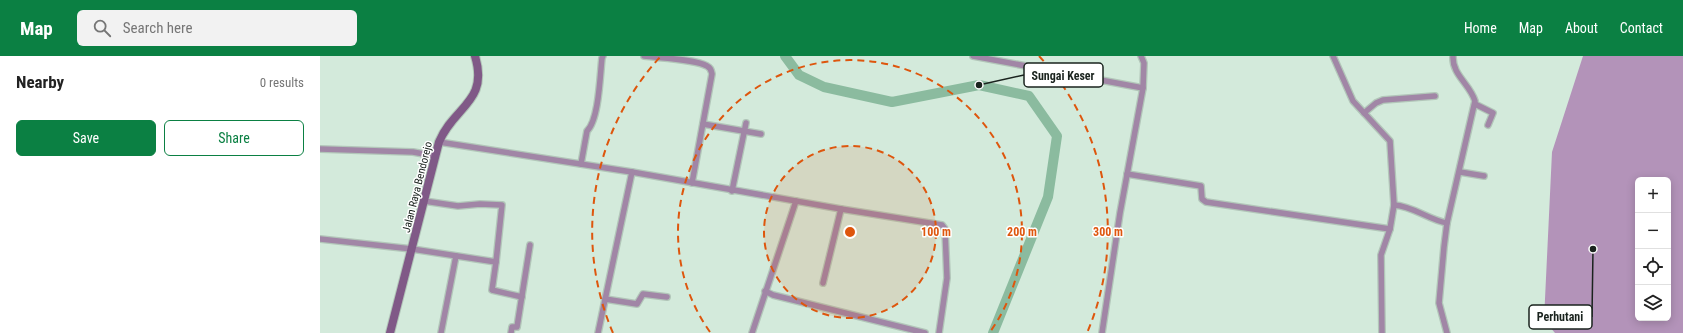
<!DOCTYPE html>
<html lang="en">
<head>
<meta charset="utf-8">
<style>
  body { margin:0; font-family:"Roboto Condensed",sans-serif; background:#f2f2f2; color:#222 }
  .controls { position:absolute; right:12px; bottom:12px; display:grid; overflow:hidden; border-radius:6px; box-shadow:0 2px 10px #0003 }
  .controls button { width:36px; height:36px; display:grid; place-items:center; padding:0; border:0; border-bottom:1px solid #e0e0e0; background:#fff; color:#222; font:20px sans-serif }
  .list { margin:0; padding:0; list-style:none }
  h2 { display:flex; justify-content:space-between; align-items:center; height:52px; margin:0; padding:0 16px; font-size:17px }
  h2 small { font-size:13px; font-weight:400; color:#767676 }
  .actions { display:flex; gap:8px; padding:12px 16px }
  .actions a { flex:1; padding:9px 0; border:1px solid #0b8043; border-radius:6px; text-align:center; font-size:14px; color:#0b8043 }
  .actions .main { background:#0b8043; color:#fff }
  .icon { flex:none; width:22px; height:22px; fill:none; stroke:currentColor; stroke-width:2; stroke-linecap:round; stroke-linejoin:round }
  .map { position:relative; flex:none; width:1363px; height:277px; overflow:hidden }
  header { display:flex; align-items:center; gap:24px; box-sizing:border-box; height:56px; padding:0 20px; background:#0b8043; color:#fff }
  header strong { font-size:19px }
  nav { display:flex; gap:22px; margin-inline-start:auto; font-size:14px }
  .search { width:280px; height:36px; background:#f2f2f2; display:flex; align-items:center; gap:10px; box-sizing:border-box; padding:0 14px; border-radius:6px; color:#767676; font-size:15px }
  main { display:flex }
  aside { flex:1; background:#fff }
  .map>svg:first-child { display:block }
  .forest { fill:#b393b9; fill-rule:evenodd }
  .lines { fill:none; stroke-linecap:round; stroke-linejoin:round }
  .river { stroke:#8bbb9f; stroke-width:10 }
  .minor-casing { stroke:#b2c6b9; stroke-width:8 }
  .secondary-casing { stroke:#b2c6b9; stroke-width:10 }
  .minor { stroke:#a186a6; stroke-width:5.5 }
  .secondary { stroke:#805987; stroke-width:8 }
  .ring { fill:none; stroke:#de560d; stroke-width:2; stroke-dasharray:7 5 }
  .labels { text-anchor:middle; stroke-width:3; stroke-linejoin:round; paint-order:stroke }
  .street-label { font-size:11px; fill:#1a231e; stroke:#fff }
  .centre { fill:#de560d; stroke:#fff; stroke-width:2 }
  .ring-label { font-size:12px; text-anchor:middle; font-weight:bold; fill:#de560d; stroke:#fff; stroke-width:3; stroke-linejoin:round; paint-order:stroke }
  .leader { fill:none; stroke:#1a231e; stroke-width:1.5 }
  .callout-dot { fill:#1a231e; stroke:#fff; stroke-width:1.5 }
  .callout { fill:#fff; stroke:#1a231e; stroke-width:1.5 }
  .callout-label { font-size:12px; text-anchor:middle; font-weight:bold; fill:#1a231e }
</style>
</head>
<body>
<header>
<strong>Map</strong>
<div class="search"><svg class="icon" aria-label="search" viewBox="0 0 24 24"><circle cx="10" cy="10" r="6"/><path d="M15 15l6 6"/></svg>Search here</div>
<nav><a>Home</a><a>Map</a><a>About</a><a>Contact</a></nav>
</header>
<main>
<aside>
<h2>Nearby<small>0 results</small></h2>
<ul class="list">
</ul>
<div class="actions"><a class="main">Save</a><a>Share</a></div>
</aside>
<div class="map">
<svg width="1363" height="277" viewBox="0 0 1363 277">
  <rect width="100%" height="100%" fill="#d3eadb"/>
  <path class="forest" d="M1263,0h100v277h-128l-11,-13 8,-168zM1318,124h30v138h-30z"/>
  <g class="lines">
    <path class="river" d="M465,0l14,19 25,12 68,15 87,-17 50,11 28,40 -9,61 -55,136"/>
    <g class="minor-casing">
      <g id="minor">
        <path d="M324,0c16,2 51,3 63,10 4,2 4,4 5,8l-20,109"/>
        <path d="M653,0l170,32"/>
        <path d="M1013,0l20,45 37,40 4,64 -4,24 -9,26 1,78"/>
        <path d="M1155,48l18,9 -5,12"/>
        <path d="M1044,57l12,-10 7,-3 52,-4"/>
        <path d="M383,68l58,10"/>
        <path d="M119,86l193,30 209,37 101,16 3,4 2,49 -8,55"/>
        <path d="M0,93l93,3 22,4"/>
        <path d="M261,108l6,-33c12,-11 13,-56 15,-73l1,-2"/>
        <path d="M1140,116l24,4"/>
        <path d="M807,118l74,12 1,13 4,3 184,27"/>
        <path d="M412,135l14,-68"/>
        <path d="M1074,149c19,1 35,15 53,18"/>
        <path d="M0,183l92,10 84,13 6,-57 -22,-1 -22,2 -34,-5"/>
        <path d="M176,206l-4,28 30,7"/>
        <path d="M503,227l18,-74"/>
        <path d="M445,235l8,4 152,38"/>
        <path d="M285,243l32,5 6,-10 24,3"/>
        <path d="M121,277l15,-77"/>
        <path d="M191,277l1,-6h5l13,-82"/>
        <path d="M278,277l34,-161"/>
        <path d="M432,277l44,-132"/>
        <path d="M782,277l18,-120 23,-125 1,-25 -3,-7"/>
        <path d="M1127,277l-8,-30 5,-56 3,-24 28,-122c-5,-17 -23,-26 -22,-45"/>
      </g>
    </g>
    <g class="secondary-casing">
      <path id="secondary" d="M70,277l49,-191c15,-36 50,-40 36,-86"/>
    </g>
    <use href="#minor" class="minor"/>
    <use href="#secondary" class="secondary"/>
  </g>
  <circle cx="530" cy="176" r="86" fill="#de560d" fill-opacity=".12"/>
  <g class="ring">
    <circle cx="530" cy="176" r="86"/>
    <path d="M390 276A172 172 0 1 1 670 276"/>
    <path d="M293 277A258 258 0 0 1 341 0M719 0A258 258 0 0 1 767 277"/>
  </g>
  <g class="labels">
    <g class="street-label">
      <text transform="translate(97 131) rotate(-76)" y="4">Jalan Raya Bendorejo</text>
    </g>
  </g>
  <circle cx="530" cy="176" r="6" class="centre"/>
  <g class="ring-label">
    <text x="616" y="180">100 m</text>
    <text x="702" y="180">200 m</text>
    <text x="788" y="180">300 m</text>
  </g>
  <path class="leader" d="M659 29L704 19M1273 193L1272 261"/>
  <g class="callout-dot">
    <circle cx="659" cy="29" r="4"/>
    <circle cx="1273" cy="193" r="4"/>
  </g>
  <g class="callout">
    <rect x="704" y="7" width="79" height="24" rx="4"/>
    <rect x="1209" y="249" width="63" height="24" rx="4"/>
  </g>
  <g class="callout-label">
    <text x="743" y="24">Sungai Keser</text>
    <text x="1240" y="265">Perhutani</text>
  </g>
</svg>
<div class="controls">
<button>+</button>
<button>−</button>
<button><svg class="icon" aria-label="locate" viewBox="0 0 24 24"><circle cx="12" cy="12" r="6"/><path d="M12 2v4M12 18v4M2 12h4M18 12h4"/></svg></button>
<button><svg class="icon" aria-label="layers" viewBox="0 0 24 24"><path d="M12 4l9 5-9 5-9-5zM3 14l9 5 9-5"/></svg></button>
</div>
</div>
</main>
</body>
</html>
